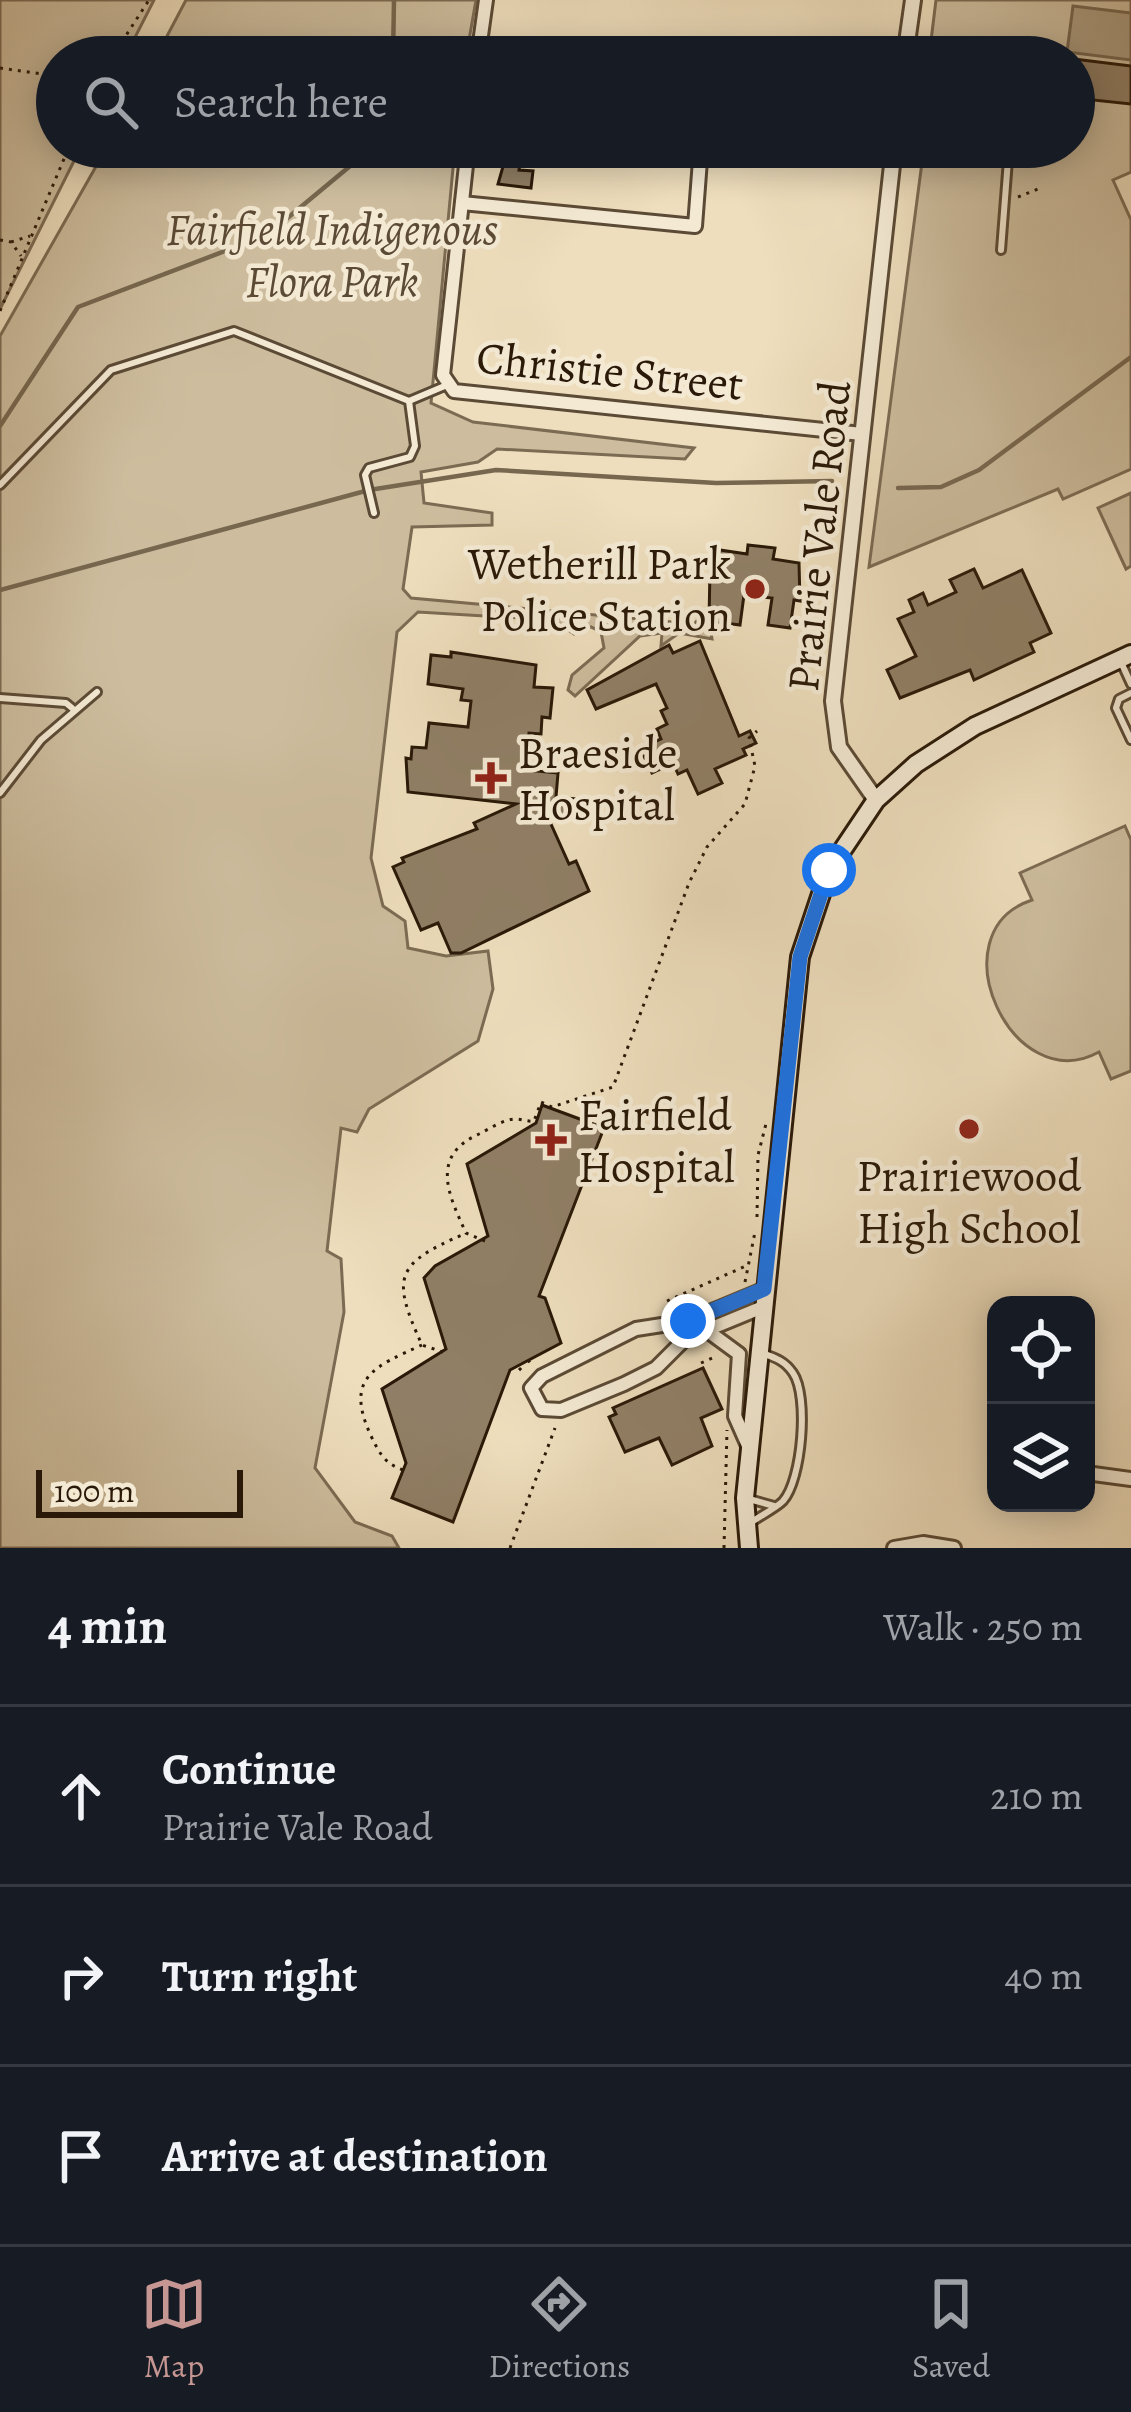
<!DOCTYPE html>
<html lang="en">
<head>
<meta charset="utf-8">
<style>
  body { margin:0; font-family:Alegreya,serif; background:#242831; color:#f1f3f6 }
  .controls { position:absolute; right:36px; bottom:36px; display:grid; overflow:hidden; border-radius:24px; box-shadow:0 6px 30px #0003 }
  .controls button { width:108px; height:108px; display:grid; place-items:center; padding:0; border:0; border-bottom:3px solid #363941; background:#171b24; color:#f1f3f6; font:60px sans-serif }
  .scale { position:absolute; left:36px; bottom:30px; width:207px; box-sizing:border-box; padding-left:12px; border:6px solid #2a1908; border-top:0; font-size:33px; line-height:42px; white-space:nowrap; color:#2a1908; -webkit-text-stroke:9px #f4ead4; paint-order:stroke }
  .stop { position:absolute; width:36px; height:36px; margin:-27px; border:9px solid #1a73e8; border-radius:50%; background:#fff }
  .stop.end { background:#1a73e8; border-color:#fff; box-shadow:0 3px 12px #0008 }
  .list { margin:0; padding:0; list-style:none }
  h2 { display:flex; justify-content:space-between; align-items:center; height:156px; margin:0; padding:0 48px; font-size:51px }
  h2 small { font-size:39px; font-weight:400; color:#9ea1a6 }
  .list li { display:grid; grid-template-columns:78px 1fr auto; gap:36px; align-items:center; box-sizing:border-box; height:180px; padding:0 48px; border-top:3px solid #363941 }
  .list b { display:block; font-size:45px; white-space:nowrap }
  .list p { margin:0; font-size:39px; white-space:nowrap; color:#9ea1a6 }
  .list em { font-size:39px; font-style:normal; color:#9ea1a6 }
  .icon { flex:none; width:66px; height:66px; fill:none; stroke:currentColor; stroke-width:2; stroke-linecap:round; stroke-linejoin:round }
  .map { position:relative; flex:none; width:1131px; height:1548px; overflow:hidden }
  .search { position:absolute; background:#171b24; box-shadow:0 6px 30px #0003; left:36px; right:36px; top:36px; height:132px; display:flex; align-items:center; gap:30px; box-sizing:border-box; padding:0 42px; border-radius:66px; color:#9ea1a6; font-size:45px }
  .sheet { height:696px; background:#171b24 }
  nav { display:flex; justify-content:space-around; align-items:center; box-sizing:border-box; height:168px; border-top:3px solid #363941; background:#171b24; font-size:33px; color:#9ea1a6 }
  nav a { display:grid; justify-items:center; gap:6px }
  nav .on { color:#c59692 }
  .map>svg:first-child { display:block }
  .green { fill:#cdbd9e; stroke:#7c6b53; stroke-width:3 }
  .water { fill:#ab9b7f; stroke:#77674f; stroke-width:3 }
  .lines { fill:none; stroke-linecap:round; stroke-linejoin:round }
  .stream { stroke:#77674f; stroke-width:4.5 }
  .building { fill:#907f66; stroke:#2a1908; stroke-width:3 }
  .service-casing { stroke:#5b4a35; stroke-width:12 }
  .minor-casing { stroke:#5b4a35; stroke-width:18 }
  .tertiary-casing { stroke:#5b4a35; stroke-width:20 }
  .secondary-casing { stroke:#2a1908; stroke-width:22 }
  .path { stroke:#2a1908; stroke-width:3; stroke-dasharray:3 6; stroke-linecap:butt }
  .service { stroke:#f4ead4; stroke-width:6 }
  .minor { stroke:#f4ead4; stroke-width:12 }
  .tertiary { stroke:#f4ead4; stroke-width:14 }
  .secondary { stroke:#f4ead4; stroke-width:16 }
  .route { stroke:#1a73e8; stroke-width:15 }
  .poi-dot { fill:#8f2418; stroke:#f4ead4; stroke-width:4.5 }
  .labels { text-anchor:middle; stroke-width:9; stroke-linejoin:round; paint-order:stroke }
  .park-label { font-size:45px; font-style:italic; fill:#5b4a35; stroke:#f4ead4 }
  .street-label { font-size:45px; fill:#2a1908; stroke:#f4ead4 }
  .poi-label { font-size:45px; fill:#2a1908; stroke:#f4ead4; text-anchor:start }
</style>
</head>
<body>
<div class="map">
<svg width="1131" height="1548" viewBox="0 0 1131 1548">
  <rect width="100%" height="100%" fill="#eedebd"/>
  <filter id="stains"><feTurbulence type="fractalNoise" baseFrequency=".00167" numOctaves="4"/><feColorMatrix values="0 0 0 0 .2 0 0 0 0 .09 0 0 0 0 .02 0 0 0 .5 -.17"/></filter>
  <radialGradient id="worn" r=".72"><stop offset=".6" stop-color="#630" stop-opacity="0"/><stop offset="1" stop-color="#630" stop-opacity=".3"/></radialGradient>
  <g class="green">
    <path d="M0,0h154l-29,57h-68v90h24l-81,162z"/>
    <path d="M186,0h290l-10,57h-310z"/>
    <path d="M936,0h195v172l-18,8 18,40v249l-68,30 -5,-10 -189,78 55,-420h150v-90h-145z"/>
    <path d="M107,147h348l-24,256 42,19 221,26 -9,11 -188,-10 -19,13 -57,10 3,31 68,10v12l-80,2 -9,62 8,9 283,26 13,-14 5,29 -33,-6 -18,13 1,-13 -22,3 -65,60 -7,-6 4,-15 32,-27 -3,-16 -10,-5 -17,7 -20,-14 -136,-8 -21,20 -26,226 12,48 22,15 3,27 38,8 42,-5 5,38 -15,52 -109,68 -12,23 -16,-4 -14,123 14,8 3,53 -29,156 40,54 37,14 7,12h-399v-1212z"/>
    <path d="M1131,493v73l-5,3 -28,-61z"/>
    <path d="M1125,826l6,14v231l-20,8 -12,-27c-87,48 -164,-120 -67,-152l-12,-27z"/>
  </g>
  <path class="water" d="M1073,6l58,7v47l-64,-8z"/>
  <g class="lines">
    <g class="stream">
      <path d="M393,57l1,-57"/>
      <path d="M0,426l78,-119 189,-72 106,-88"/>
      <path d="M898,488l43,-1 38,-17 152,-113"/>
      <path d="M0,590l369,-100 127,-20 220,13 116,-2"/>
    </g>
  </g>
  <g class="building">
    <path d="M1074,59l57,7v38l-57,-6z"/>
    <path d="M506,156l15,2 -2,12 14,1 -2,17 -33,-4z"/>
    <path d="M748,545l27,3 -2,11 26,4 1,38 -6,-1 -4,28 -22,-3 4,-27 -28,-3 -4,30 -31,-4 1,-52 7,1 3,-20 27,4z"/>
    <path d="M974,569l9,19 39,-18 29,63 -21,10 4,9 -60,28 -4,-10 -70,28 -13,-28 29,-14 -18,-37 16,-7 -5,-12 14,-7 5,12 28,-13 -6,-12z"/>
    <path d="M700,641l39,95 11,-5 6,12 -13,6 3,6 -31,14 7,14 -24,11 -11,-24 -9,4 -5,-11 -21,10 -12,-25 21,-9 -4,-10 10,-5 -6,-13 6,-3 -11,-24 -60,25 -9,-19 82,-45 4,8z"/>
    <path d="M451,652l85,13 -2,22 19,1 -3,30 -8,-1 -1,17 -12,-1 -4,37 33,3 -2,24 22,2 -1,17 -31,-3 23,51 7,-3 13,30 -128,62h-10l-13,-30 -17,7 -28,-63 11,-5 -2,-4 75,-29 -3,-6 42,-19 -108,-12 -2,-34 5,1 1,-12 14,1 3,-25 39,4 3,-26 -10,-1 2,-11 -35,-5 3,-29 20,2z"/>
    <path d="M542,1105l62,23 -65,168 6,2 16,45 -51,27 -57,152 -61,-24 14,-35 -24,-74 64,-40 -22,-71 11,-12 53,-30 -21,-72 69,-41z"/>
    <path d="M703,1368l19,41 -21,9 11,28 -40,19 -13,-27 -34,14 -16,-35 7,-3 -3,-6z"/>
  </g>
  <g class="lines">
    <g class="service-casing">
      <g id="service">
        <path d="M1001,250l8,-103"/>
        <path d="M409,401l38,-16"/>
        <path d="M0,485l111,-115 123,-39 175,70 6,45 -5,11 -41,11 -4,7 9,38"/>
        <path d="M1120,660l11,24"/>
        <path d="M1131,693l-12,6 -3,9 15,32"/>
        <path d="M0,698l66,5 6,5"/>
        <path d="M0,793l41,-53 56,-48"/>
        <path d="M749,1499l25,7"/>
        <path d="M752,1522c9,-7 23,-13 31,-21 19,-21 26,-105 10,-128 -8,-12 -17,-15 -31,-20"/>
      </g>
    </g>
    <g class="minor-casing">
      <g id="minor">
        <path d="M478,57l8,-57"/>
        <path d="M468,147l-25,228 11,16 408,43"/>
        <path d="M462,203l233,23 6,-79"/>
        <path d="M763,1307l-78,32 -29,29 -32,16 -63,26 -19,-1 -11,-21 11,-12 94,-47 52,-8 77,-32"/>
        <path d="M705,1329l34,25 -4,62 15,34"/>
        <path d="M1086,1473l45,6"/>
        <path d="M894,1548l29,-5 31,5"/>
      </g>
    </g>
    <g class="tertiary-casing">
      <g id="tertiary">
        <path d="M905,57l8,-57"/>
        <path d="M876,800l-37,-53 -6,-46 61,-554"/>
      </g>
    </g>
    <g class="secondary-casing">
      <path id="secondary" d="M749,1548l-4,-50 55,-541 29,-87 47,-70 40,-36 59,-38 156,-72"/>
    </g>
    <g class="path">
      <path d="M112,57l37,-57"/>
      <path d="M0,68l57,8"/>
      <path d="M1018,197l20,-8"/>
      <path d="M0,240l11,2 10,14"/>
      <path d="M11,242l19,-6"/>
      <path d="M0,311l69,-164"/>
      <path d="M757,1217l1,-62 9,-35"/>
      <path d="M485,1241l-19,-8c-18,-39 -36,-77 13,-99 10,-5 25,-15 36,-15 7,0 13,3 19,2l7,-19 11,5 61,-20 76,-204 18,-36 38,-43 10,-38 -6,-28 8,-7"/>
      <path d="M745,1282l10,-50"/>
      <path d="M667,1301l81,-36"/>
      <path d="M443,1352l-21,-7c-31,-68 -27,-81 42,-111"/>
      <path d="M528,1360l3,4"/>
      <path d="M701,1363l16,-7"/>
      <path d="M519,1368l3,3"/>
      <path d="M403,1470c-19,-7 -23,-16 -32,-34 -27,-59 3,-69 51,-91"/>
      <path d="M510,1548l45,-120"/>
      <path d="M724,1548l3,-118"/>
    </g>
    <use href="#service" class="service"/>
    <use href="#minor" class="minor"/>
    <use href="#tertiary" class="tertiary"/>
    <use href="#secondary" class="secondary"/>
  </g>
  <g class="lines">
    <path class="route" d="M688,1321l76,-32 36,-332 29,-87"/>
  </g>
  <g class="poi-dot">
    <circle cx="755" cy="589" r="12"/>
    <path d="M485 760h12v12h12v12h-12v12h-12v-12h-12v-12h12z"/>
    <circle cx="969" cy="1129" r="12"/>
    <path d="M545 1122h12v12h12v12h-12v12h-12v-12h-12v-12h12z"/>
  </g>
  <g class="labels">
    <g class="park-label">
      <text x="332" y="244">Fairfield Indigenous<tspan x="332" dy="52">Flora Park</tspan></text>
    </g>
    <g class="street-label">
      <text transform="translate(610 370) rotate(6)" y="16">Christie Street</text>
      <text transform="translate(818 536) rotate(-84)" y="16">Prairie Vale Road</text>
    </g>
    <g class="poi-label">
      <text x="731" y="579" text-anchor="end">Wetherill Park<tspan x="731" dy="52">Police Station</tspan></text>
      <text x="518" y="768">Braeside<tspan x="518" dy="52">Hospital</tspan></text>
      <text x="578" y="1130">Fairfield<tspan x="578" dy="52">Hospital</tspan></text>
      <text x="969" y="1191" text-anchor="middle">Prairiewood<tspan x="969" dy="52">High School</tspan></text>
    </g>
  </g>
  <rect width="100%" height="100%" filter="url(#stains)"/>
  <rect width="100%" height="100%" fill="url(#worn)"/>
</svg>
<div class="controls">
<button><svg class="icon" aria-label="locate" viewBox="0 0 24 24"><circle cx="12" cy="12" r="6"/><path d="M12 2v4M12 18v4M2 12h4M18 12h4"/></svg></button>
<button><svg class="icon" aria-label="layers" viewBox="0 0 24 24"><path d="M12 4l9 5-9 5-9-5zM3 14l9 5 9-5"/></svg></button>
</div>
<div class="scale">100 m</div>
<div class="stop" style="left:829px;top:870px"></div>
<div class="stop end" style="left:688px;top:1321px"></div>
<div class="search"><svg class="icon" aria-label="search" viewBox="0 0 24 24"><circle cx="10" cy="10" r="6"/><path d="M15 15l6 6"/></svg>Search here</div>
</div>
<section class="sheet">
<h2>4 min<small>Walk · 250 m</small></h2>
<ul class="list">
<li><svg class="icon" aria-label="ahead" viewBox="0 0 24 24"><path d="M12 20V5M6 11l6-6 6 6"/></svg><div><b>Continue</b><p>Prairie Vale Road</p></div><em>210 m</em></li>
<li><svg class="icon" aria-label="right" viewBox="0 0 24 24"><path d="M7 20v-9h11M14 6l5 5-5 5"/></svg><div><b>Turn right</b></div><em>40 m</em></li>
<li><svg class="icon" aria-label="arrive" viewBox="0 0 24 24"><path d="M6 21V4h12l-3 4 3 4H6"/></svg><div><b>Arrive at destination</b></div></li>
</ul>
</section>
<nav>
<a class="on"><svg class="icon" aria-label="map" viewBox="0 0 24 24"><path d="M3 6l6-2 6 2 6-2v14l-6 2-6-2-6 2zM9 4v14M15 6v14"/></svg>Map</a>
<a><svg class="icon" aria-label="directions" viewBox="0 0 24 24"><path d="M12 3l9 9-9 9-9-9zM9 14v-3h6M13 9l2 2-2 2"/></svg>Directions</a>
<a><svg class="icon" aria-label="saved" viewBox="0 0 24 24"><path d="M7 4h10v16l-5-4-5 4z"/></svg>Saved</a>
</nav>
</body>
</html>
